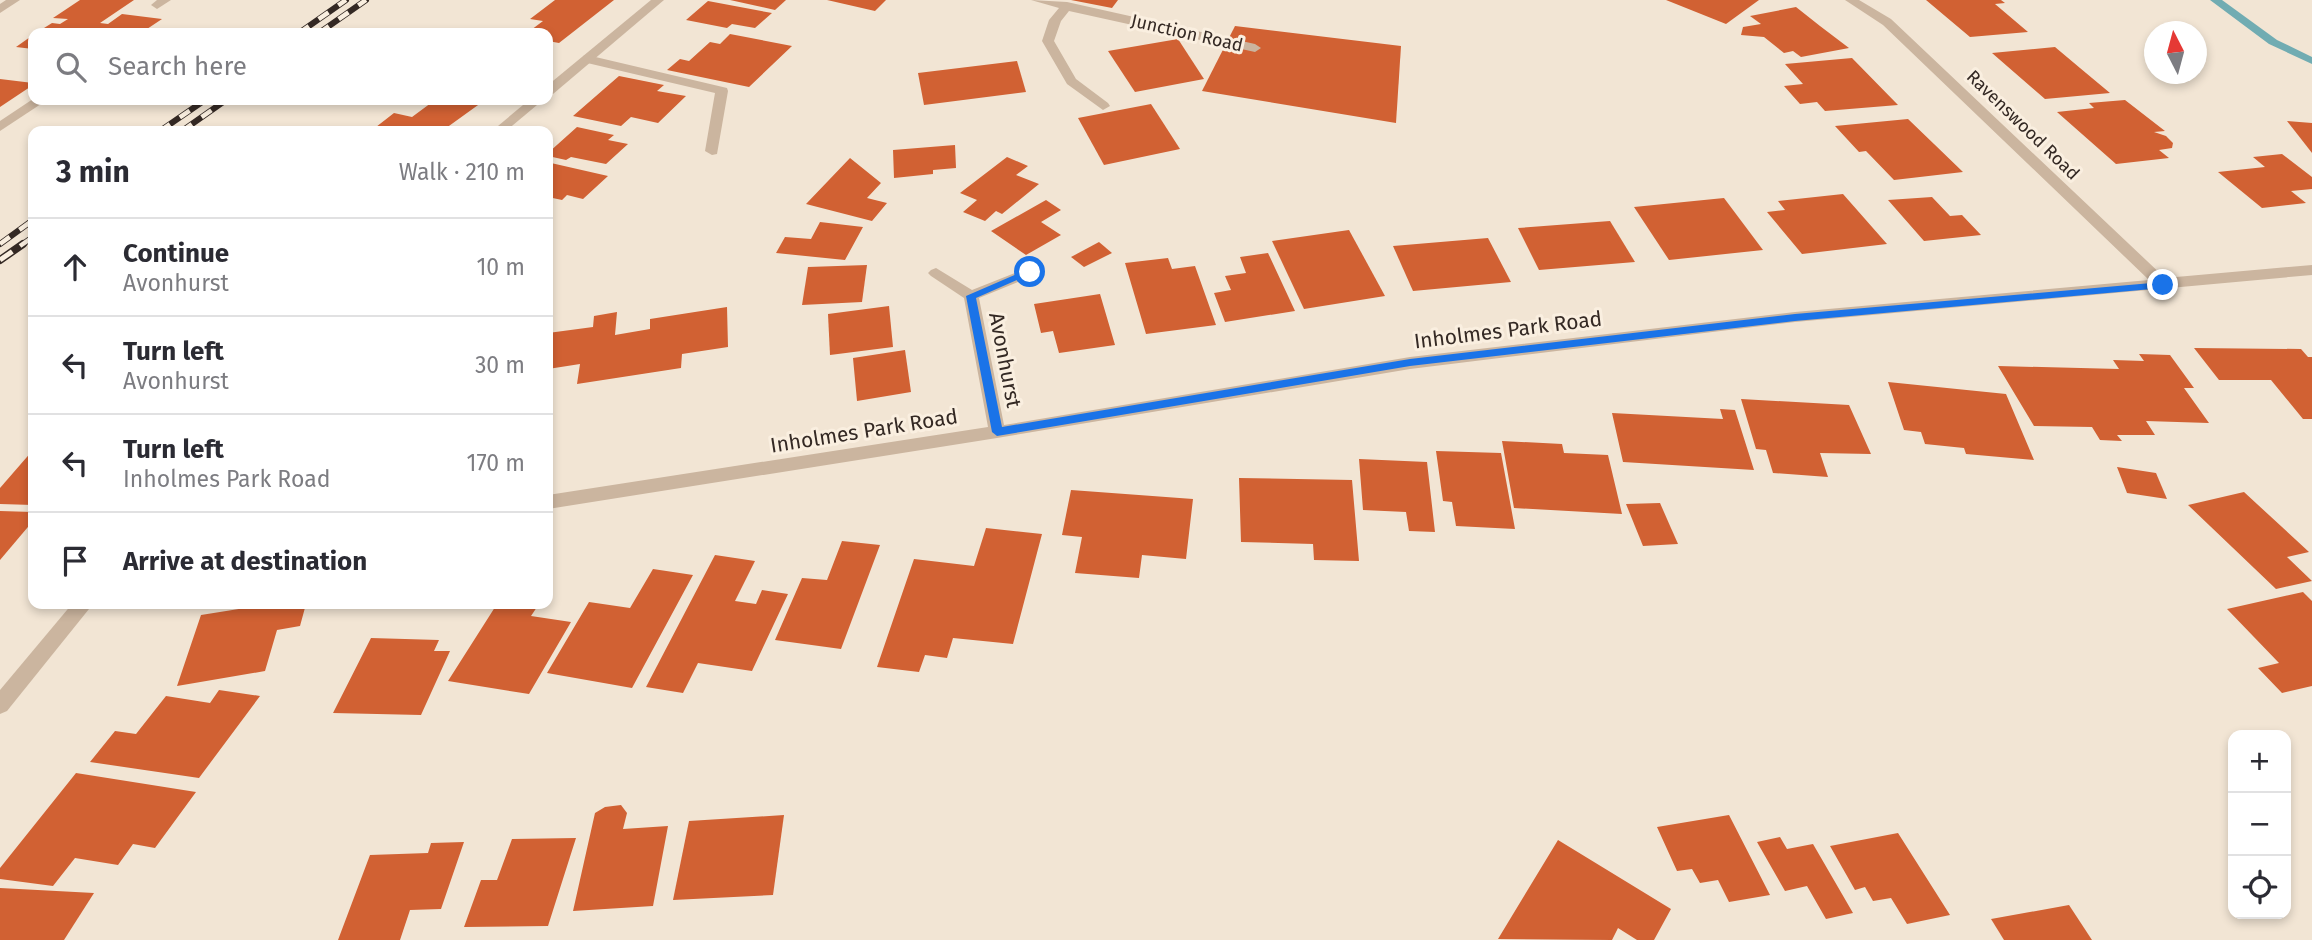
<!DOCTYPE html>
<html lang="en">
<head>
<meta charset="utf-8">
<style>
  body { margin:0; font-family:"Fira Sans",sans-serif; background:#f7f7f7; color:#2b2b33 }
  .controls { position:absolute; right:21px; bottom:21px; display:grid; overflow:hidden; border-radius:14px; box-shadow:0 4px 10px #0003 }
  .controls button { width:63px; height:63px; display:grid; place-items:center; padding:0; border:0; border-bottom:2px solid #e1e1e2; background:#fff; color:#2b2b33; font:35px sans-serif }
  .compass { position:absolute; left:2144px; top:21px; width:63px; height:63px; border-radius:50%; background:#fff; box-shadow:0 4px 10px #0003; rotate:354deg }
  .stop { position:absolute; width:21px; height:21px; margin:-16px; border:5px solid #1a73e8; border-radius:50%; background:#fff }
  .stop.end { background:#1a73e8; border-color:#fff; box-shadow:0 2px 7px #0008 }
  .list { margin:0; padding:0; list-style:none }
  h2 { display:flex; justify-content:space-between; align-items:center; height:91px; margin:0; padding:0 28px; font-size:30px }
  h2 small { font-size:23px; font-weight:400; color:#7c7c81 }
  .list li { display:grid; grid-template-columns:46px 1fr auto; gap:21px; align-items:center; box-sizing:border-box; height:98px; padding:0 28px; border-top:2px solid #e1e1e2 }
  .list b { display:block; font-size:26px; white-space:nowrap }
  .list p { margin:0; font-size:23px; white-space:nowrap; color:#7c7c81 }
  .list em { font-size:23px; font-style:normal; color:#7c7c81 }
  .icon { flex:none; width:38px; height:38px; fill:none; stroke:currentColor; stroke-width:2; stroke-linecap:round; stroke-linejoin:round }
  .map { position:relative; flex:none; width:2312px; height:940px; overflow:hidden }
  .search { position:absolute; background:#fff; box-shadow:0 4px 10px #0003; left:28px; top:28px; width:525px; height:77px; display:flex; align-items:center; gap:18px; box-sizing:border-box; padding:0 24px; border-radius:14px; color:#7c7c81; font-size:26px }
  .panel { position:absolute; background:#fff; box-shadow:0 4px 10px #0003; left:28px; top:126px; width:525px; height:483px; border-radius:14px }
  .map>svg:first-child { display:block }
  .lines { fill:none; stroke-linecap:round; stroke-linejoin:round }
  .stream { fill:#71acb2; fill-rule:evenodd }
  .building { fill:#d16133 }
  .service { fill:#cbb59f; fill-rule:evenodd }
  .minor { fill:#cbb59f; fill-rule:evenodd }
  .tertiary { fill:#cbb59f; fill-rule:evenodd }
  .rail-far1-casing { stroke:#342924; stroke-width:6 }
  .rail-casing { stroke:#342924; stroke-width:8 }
  .rail-far1 { stroke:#faefe0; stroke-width:4.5; stroke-dasharray:12; stroke-linecap:butt }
  .rail { stroke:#faefe0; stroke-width:5; stroke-dasharray:15; stroke-linecap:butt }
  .route { fill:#1a73e8 }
  .labels { text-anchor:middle; stroke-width:6; stroke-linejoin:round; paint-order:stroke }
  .far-street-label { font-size:18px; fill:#342924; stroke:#faefe0 }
  .street-label { font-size:21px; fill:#342924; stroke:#faefe0 }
</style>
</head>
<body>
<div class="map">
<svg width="2312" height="940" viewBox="0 0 2312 940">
  <rect width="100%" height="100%" fill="#f2e5d4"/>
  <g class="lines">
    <path class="stream" d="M2210,0h12l55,40 35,17v7l-43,-20z"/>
  </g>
  <g class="building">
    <path d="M80,0h54l-34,23 8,1 14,-10 40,5 -21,14h-47l3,-2 -7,-1 -5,3h-49l16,-10 8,1 8,-5 -15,-1z"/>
    <path d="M555,0h59l-55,43 -11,-2v-8h-21l16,-12 -13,-2z"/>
    <path d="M730,0h56l-11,10z"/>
    <path d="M827,0h59l-11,11z"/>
    <path d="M1071,0h47l-6,8z"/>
    <path d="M1666,0h93l-33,24z"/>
    <path d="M1926,0h75l4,3 -10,1 33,28 -58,5z"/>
    <path d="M708,1l64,12 -17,15 -23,-4 -5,4 -41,-8z"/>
    <path d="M1796,7l24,19 29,22 -48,9 -8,-6 -9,2 -20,-16 -23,-2 2,-8 18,-3 -11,-8z"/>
    <path d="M1235,26l166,20 -5,77 -194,-32z"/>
    <path d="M730,34l62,12 -43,41 -82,-17 13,-11 9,2 21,-19 10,2z"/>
    <path d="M33,35v14l-17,-2z"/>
    <path d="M1178,39l26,40 -69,13 -27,-41z"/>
    <path d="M2055,47l25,21 30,25 -65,6 -53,-46z"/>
    <path d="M1852,58l46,47 -73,6 -8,-9 -17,2 -16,-18 19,-2 -18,-20z"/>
    <path d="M1017,61l9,31 -102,13 -6,-32z"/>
    <path d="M619,76l45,9 -7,6 29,5 -28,27 -27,-6 -10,9 -48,-10z"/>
    <path d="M0,79l33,4v2l-33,22z"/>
    <path d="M435,100h50l-43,31h-44l-22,-4 18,-14 18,4z"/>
    <path d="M2125,100l40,31 -11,1 12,4 7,7 -1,5 -13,2 10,8 -53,6 -59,-52 37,-4 -5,-5z"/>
    <path d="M1151,104l29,45 -76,16 -26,-47z"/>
    <path d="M1908,119l26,25 29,28 -69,8 -28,-29 -7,1 -24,-26z"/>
    <path d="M2287,121l25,2v30z"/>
    <path d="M577,127l37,8 -6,5 20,4 -22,20 -35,-7 -5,3 -18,-4v-3z"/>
    <path d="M955,145l1,23 -23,2v4l-39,4 -1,-28z"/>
    <path d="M2282,154l30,23v12l-21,2 15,12 -44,5 -44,-36 47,-5 -12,-10z"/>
    <path d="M1007,157l21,9 -12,9 23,9 -37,30 -6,-3 -11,10 -22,-9 14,-12 -17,-7z"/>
    <path d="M850,158l31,25 -14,15 20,5 -15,18 -66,-17z"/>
    <path d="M551,163l57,13 -25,23 -16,-4 -5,5 -14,-3v-30z"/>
    <path d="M1843,194l44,50 -85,10 -35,-42 18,-2 -7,-9z"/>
    <path d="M1932,197l18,19 12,-1 19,20 -57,6 -36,-41z"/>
    <path d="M1724,198l39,52 -94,10 -35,-53z"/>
    <path d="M1046,200l15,10 -20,12 20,13 -35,20 -35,-24z"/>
    <path d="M1610,221l25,41 -96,8 -21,-42z"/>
    <path d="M820,222l43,5 -18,33 -69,-7 9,-16 26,2z"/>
    <path d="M1349,230l36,66 -81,13 -32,-68z"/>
    <path d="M1488,238l23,44 -98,9 -20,-45z"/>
    <path d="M1099,242l13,11 -28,14 -13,-10z"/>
    <path d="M1268,253l27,58 -70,11 -11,-29 17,-3 -6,-14 21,-3 -6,-16z"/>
    <path d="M1168,258l4,11 23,-3 21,59 -70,9 -21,-71z"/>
    <path d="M867,265l-5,37 -60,3 6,-38z"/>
    <path d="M1100,294l15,51 -56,8 -6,-22 -12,2 -7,-29z"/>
    <path d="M889,306l4,41 -63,8 -2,-41z"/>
    <path d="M727,307l1,40 -46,7 -1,14 -104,16 3,-20 -32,5v-36l45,-6 1,-11 23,-4 -2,23 35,-6v-10z"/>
    <path d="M2194,348l107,1 7,8h4v62h-9l-32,-39h-52z"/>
    <path d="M905,350l6,42 -54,9 -4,-43z"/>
    <path d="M2139,354l31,1 24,33h-10l25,35 -63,-2 9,14h-38l5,6 -22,-1 -8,-13 -58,-1 -36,-60 121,3 -6,-9 31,1z"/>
    <path d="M1888,382l118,12 28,66 -68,-6 -2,-6 -39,-4 -4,-12 -17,-2z"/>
    <path d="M1741,399l108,6 22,49 -51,-1 8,24 -55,-4 -7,-23 -10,-1z"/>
    <path d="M1720,409l15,1 19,60 -131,-8 -11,-49 111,6z"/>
    <path d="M1502,441l60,3 2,9 44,2 14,59 -108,-6z"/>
    <path d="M33,450v55l-33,-1v-16z"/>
    <path d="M1436,451l65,2 14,76 -59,-3 -4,-24 -9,-1z"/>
    <path d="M1359,459l68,3 8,70 -26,-1 -3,-19 -43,-2z"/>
    <path d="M2117,467l39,6 11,26 -40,-6z"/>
    <path d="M1239,478l113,2 7,81 -45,-1 -1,-16 -72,-2z"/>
    <path d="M1071,490l122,9 -7,60 -44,-4 -3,23 -64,-5 7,-36 -20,-2z"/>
    <path d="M2244,492l65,60 -22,5 25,24 -36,8 -88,-84z"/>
    <path d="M1660,503l18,41 -35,2 -17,-42z"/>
    <path d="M0,511l33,1v9l-33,39z"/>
    <path d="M986,528l56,6 -29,110 -60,-6 -6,20 -22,-3 -6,17 -42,-5 37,-108 60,7z"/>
    <path d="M842,541l38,4 -39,104 -66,-9 27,-62 25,2z"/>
    <path d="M715,555l40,6 -20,40 21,3 6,-14 26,4 -36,77 -54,-8 -15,30 -37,-6z"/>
    <path d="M653,569l40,6 -61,113 -85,-15 42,-71 41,6z"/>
    <path d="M2303,592l9,9v85l-30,7 -24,-25 21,-5 -52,-54z"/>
    <path d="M270,604h36l-6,22 -23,4 -12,41 -88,15 24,-71z"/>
    <path d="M497,604h42l-8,12 40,6 -42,72 -81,-13z"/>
    <path d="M371,638l68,2 -5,11h16l-29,64 -88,-2z"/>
    <path d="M219,690l41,6 -61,82 -109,-16 25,-31 21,3 30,-38 44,7z"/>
    <path d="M76,773l120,19 -41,56 -22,-4 -15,21 -43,-7 -22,28 -53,-7v-11z"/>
    <path d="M621,805l6,8 -4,16 45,-3 -15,80 -80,5 22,-98 10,-6z"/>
    <path d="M784,815l-11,80 -100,5 16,-79z"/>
    <path d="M1729,815l41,80 -41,7 -11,-22 -18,3 -8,-14 -15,2 -20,-44z"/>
    <path d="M1898,833l52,82 -43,9 -16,-26 -18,3 -8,-14 -10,3 -25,-44z"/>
    <path d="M1780,837l7,12 26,-5 40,69 -27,6 -19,-33 -22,5 -28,-49z"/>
    <path d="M576,838l-28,88 -84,1 17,-47h16l15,-41z"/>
    <path d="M1558,840l113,69 -17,31h-17l-19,-12 -6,12 -114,-1z"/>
    <path d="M464,842l-23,67 -31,1 -10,30h-62l32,-85 58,-2 3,-10z"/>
    <path d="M0,888l94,5 -30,47h-64z"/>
    <path d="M2069,905l23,35h-88l-13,-21z"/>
  </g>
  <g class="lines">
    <g class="service">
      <path d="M157,0h14l-14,9 -6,-4z"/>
      <path d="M1031,0l36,2 188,42 6,4 -6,4 -186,-41 -8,10 -7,20 22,38 32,24 2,3 -7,4 -36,-26 -25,-43 7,-21 10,-12z"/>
      <path d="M587,55l140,33 1,3 -11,63 -5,1 -7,-4 10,-58 -132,-31v-6z"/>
      <path d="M33,99l14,1 -47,31v-10z"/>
    </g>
    <g class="minor">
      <path d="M6,0h14l-20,13v-9z"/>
      <path d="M1845,0h14l32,19 274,259 147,-13v10l-517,47 -385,47 -413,69 -449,71v-14l440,-68 -24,-129 -33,-22 -3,-3 3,-3 5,-2 36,22 53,-21h10l3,3 -3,3 -56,23 25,127 406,-68 385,-45 354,-32 -266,-255z"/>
    </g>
    <g class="tertiary">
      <path d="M651,0h13l-111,94 -5,1v-10z"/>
      <path d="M529,100h14l-37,31h-14z"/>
      <path d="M72,604h21l-86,107 -7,3v-24z"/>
    </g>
    <g class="rail-far1-casing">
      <g id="rail-far1">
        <path d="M299,33l47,-33"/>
        <path d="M319,33l47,-33"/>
        <path d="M160,131l45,-31"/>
        <path d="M182,131l44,-31"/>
        <path d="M0,244l33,-24"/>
        <path d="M20,246l13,-9"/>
      </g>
    </g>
    <g class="rail-casing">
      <path id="rail" d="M0,260l23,-16"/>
    </g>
    <use href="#rail-far1" class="rail-far1"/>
    <use href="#rail" class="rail"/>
  </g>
  <path class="route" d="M1026,270l9,2 -59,26 26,129 408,-68 385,-45 368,-32 5,3 -5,3 -368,33 -385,45 -413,70 -5,-4 -26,-136z"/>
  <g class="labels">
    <g class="far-street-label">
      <text transform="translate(1187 33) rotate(13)" y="6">Junction Road</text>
      <text transform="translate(2023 125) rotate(44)" y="6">Ravenswood Road</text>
    </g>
    <g class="street-label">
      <text transform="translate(1508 330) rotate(-7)" y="7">Inholmes Park Road</text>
      <text transform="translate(1005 360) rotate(79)" y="7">Avonhurst</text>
      <text transform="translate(864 431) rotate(-9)" y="7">Inholmes Park Road</text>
    </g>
  </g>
</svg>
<div class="controls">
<button>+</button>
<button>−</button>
<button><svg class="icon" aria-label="locate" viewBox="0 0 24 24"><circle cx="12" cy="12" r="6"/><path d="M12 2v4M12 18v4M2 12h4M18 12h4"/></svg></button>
</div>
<svg class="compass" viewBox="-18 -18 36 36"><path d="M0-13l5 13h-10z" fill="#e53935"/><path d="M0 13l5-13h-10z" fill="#7c7c81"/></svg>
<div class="stop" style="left:1030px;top:272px"></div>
<div class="stop end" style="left:2163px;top:285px"></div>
<div class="search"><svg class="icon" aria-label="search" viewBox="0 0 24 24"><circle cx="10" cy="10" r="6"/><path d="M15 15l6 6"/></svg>Search here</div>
<section class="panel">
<h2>3 min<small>Walk · 210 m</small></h2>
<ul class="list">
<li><svg class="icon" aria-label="ahead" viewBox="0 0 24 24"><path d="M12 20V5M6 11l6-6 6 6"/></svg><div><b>Continue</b><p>Avonhurst</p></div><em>10 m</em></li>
<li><svg class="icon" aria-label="left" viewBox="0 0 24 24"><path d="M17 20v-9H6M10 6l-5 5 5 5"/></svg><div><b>Turn left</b><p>Avonhurst</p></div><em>30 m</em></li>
<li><svg class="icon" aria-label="left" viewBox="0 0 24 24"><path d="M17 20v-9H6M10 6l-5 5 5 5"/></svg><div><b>Turn left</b><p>Inholmes Park Road</p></div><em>170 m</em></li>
<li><svg class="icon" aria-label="arrive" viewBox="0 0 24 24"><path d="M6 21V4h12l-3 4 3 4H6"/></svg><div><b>Arrive at destination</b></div></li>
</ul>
</section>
</div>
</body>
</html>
